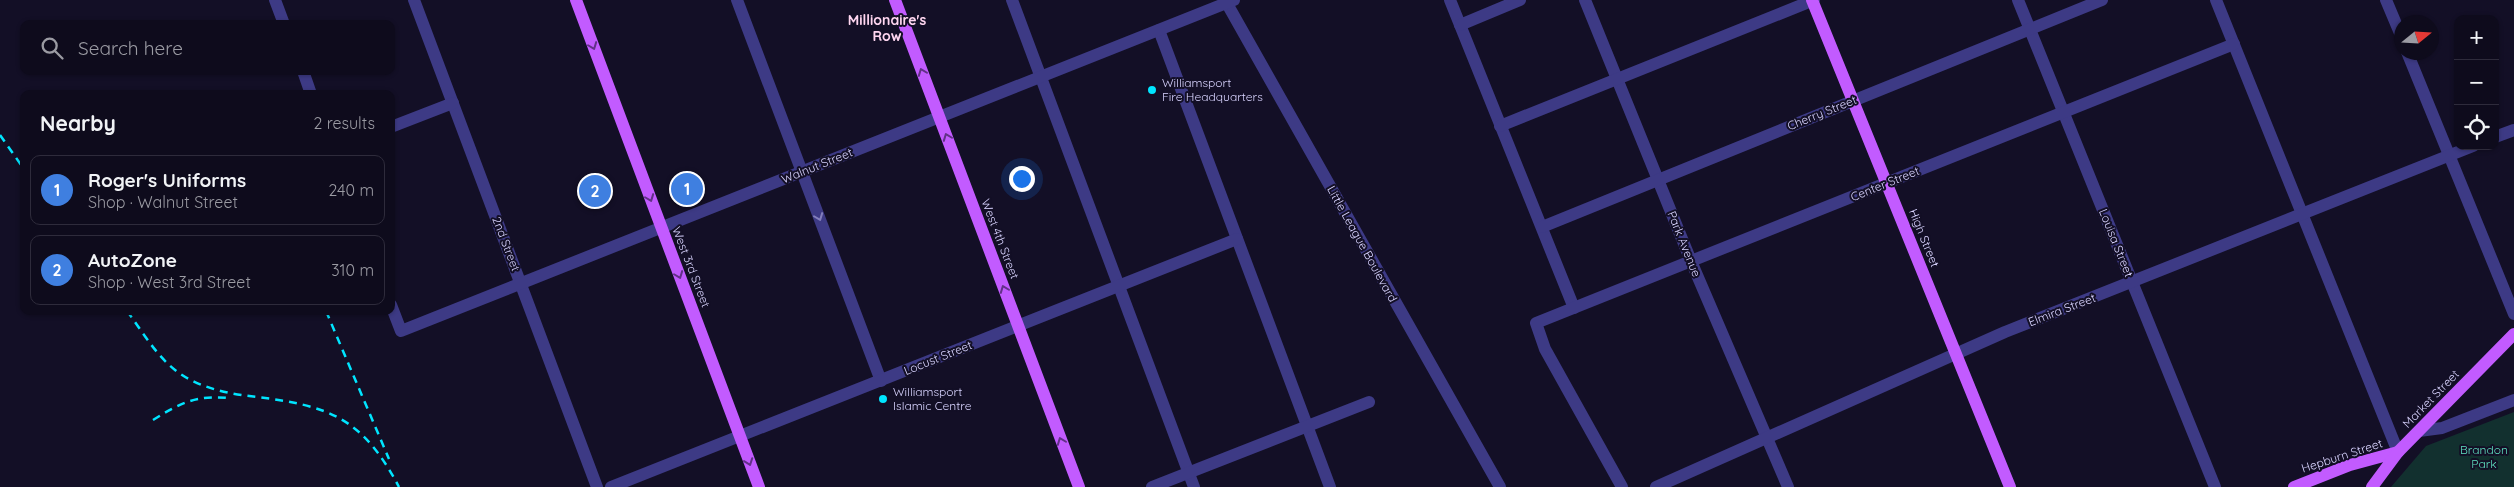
<!DOCTYPE html>
<html lang="en">
<head>
<meta charset="utf-8">
<style>
  body { margin:0; font-family:Quicksand,sans-serif; background:#1c1929; color:#f1f3f6 }
  .controls { position:absolute; right:15px; top:15px; display:grid; overflow:hidden; border-radius:10px; box-shadow:0 1px 4px #0004 }
  .controls button { width:45px; height:45px; display:grid; place-items:center; padding:0; border:0; border-bottom:1px solid #2e2b3b; background:#0e0b1c; color:#f1f3f6; font:25px sans-serif }
  .compass { position:absolute; left:2394px; top:15px; width:45px; height:45px; border-radius:50%; background:#0e0b1c; box-shadow:0 1px 4px #0004; rotate:72deg }
  .you { position:absolute; left:1021px; top:178px; width:18px; height:18px; margin:-12px; border:4px solid #fff; border-radius:50%; background:#1a73e8; box-shadow:0 0 0 8px #1a73e833 }
  .badge { display:grid; place-items:center; width:32px; height:32px; border-radius:50%; background:#db2777; color:#fff; font-size:16px; font-weight:700 }
  .pin { position:absolute; translate:-50% -50%; border:2px solid #fff; box-shadow:0 1px 5px #0006 }
  .list { margin:0; padding:0; list-style:none }
  h2 { display:flex; justify-content:space-between; align-items:center; height:65px; margin:0; padding:0 20px; font-size:21px }
  h2 small { font-size:16px; font-weight:400; color:#9b9ba3 }
  .list li { display:grid; grid-template-columns:32px 1fr auto; gap:15px; align-items:center; box-sizing:border-box; height:70px; margin:0 10px 10px; padding:0 10px; border:1px solid #2e2b3b; border-radius:10px }
  .list b { display:block; font-size:19px; white-space:nowrap }
  .list p { margin:0; font-size:16px; white-space:nowrap; color:#9b9ba3 }
  .list em { font-size:16px; font-style:normal; color:#9b9ba3 }
  .icon { flex:none; width:28px; height:28px; fill:none; stroke:currentColor; stroke-width:2; stroke-linecap:round; stroke-linejoin:round }
  .map { position:relative; flex:none; width:2514px; height:487px; overflow:hidden }
  .search { position:absolute; background:#0e0b1c; box-shadow:0 1px 4px #0004; left:20px; top:20px; width:375px; height:55px; display:flex; align-items:center; gap:12px; box-sizing:border-box; padding:0 18px; border-radius:10px; color:#9b9ba3; font-size:19px }
  .panel { position:absolute; background:#0e0b1c; box-shadow:0 1px 4px #0004; left:20px; top:90px; width:375px; height:225px; border-radius:10px }
  .map>svg:first-child { display:block }
  .green { fill:#12302f }
  .lines { fill:none; stroke-linecap:round; stroke-linejoin:round }
  .minor { stroke:#3d3a85; stroke-width:12 }
  .major { stroke:#c25bff; stroke-width:12 }
  .rail { stroke:#00e5ff; stroke-width:2.5; stroke-dasharray:8 6; stroke-linecap:butt }
  .oneway { stroke:#623188 }
  .oneway2 { stroke:#837fbc }
  .poi-dot { fill:#00e5ff; stroke:#130f26; stroke-width:2 }
  .labels { text-anchor:middle; stroke-width:4; stroke-linejoin:round; paint-order:stroke }
  .poi-label { font-size:12px; fill:#d9d4ff; stroke:#130f26; text-anchor:start }
  .street-label { font-size:12px; fill:#d9d4ff; stroke:#130f26 }
  .park-label { font-size:12px; fill:#5fe0c0; stroke:#130f26 }
  .neighbourhood-label { font-size:14px; font-weight:bold; fill:#ffd6f0; stroke:#130f26 }
</style>
</head>
<body>
<div class="map">
<svg width="2514" height="487" viewBox="0 0 2514 487">
  <rect width="100%" height="100%" fill="#130f26"/>
  <path class="green" d="M2514,412v75h-123l35,-41z"/>
  <g class="lines">
    <g class="minor">
      <path d="M275,0l9,24"/>
      <path d="M414,0l183,487"/>
      <path d="M737,0l144,381"/>
      <path d="M1012,0l182,487"/>
      <path d="M1225,0l275,487"/>
      <path d="M1450,0l124,308"/>
      <path d="M1585,0l106,261 97,226"/>
      <path d="M2018,0l197,487"/>
      <path d="M2216,0l182,452"/>
      <path d="M2386,0l16,38"/>
      <path d="M1460,25l60,-25"/>
      <path d="M1159,30l171,457"/>
      <path d="M2407,52l107,262"/>
      <path d="M303,71l8,23"/>
      <path d="M1500,126l314,-126"/>
      <path d="M391,127l62,-24"/>
      <path d="M2495,137l19,-7"/>
      <path d="M1542,227l560,-227"/>
      <path d="M391,305l10,26 833,-331"/>
      <path d="M2419,431l23,-3 72,-28"/>
      <path d="M611,487l626,-248"/>
      <path d="M1152,487l217,-85"/>
      <path d="M1622,487l-77,-138 -9,-26 698,-279"/>
      <path d="M1656,487l349,-155 468,-186"/>
    </g>
    <g class="major">
      <path d="M576,0l183,487"/>
      <path d="M895,0l184,487"/>
      <path d="M1812,0l198,487"/>
      <path d="M2294,487l56,-22 48,-13"/>
      <path d="M2372,487l26,-35 116,-118"/>
    </g>
    <g class="rail">
      <path d="M0,135l24,34"/>
      <path d="M127,311c15,20 28,43 48,59 23,18 54,24 82,27 74,9 106,22 142,90"/>
      <path d="M326,311l63,148"/>
      <path d="M153,420c27,-17 43,-25 76,-22"/>
    </g>
  </g>
  <defs><path id="oneway-chevron" d="M-2-3.5L2.5 0L-2 3.5" fill="none" stroke-width="1.6" stroke-linecap="round" stroke-linejoin="round" transform="scale(1.25)"/></defs>
  <g class="oneway">
    <use href="#oneway-chevron" transform="translate(593 46) rotate(69)"/>
    <use href="#oneway-chevron" transform="translate(922 72) rotate(-111)"/>
    <use href="#oneway-chevron" transform="translate(947 137) rotate(-111)"/>
    <use href="#oneway-chevron" transform="translate(650 198) rotate(69)"/>
    <use href="#oneway-chevron" transform="translate(679 275) rotate(69)"/>
    <use href="#oneway-chevron" transform="translate(1004 289) rotate(-111)"/>
    <use href="#oneway-chevron" transform="translate(1061 441) rotate(-111)"/>
    <use href="#oneway-chevron" transform="translate(749 462) rotate(70)"/>
  </g>
  <use class="oneway2" href="#oneway-chevron" transform="translate(819 217) rotate(69)"/>
  <g class="poi-dot">
    <circle cx="1152" cy="90" r="5"/>
    <circle cx="883" cy="399" r="5"/>
  </g>
  <g class="labels">
    <g class="poi-label">
      <text x="1162" y="87">Williamsport<tspan x="1162" dy="14">Fire Headquarters</tspan></text>
      <text x="893" y="396">Williamsport<tspan x="893" dy="14">Islamic Centre</tspan></text>
    </g>
    <g class="street-label">
      <text transform="translate(1822 113) rotate(-22)" y="4">Cherry Street</text>
      <text transform="translate(817 166) rotate(-22)" y="4">Walnut Street</text>
      <text transform="translate(1885 184) rotate(-22)" y="4">Center Street</text>
      <text transform="translate(1924 238) rotate(68)" y="4">High Street</text>
      <text transform="translate(1000 239) rotate(69)" y="4">West 4th Street</text>
      <text transform="translate(2116 243) rotate(68)" y="4">Louisa Street</text>
      <text transform="translate(506 244) rotate(69)" y="4">2nd Street</text>
      <text transform="translate(1362 244) rotate(61)" y="4">Little League Boulevard</text>
      <text transform="translate(1684 244) rotate(68)" y="4">Park Avenue</text>
      <text transform="translate(691 267) rotate(69)" y="4">West 3rd Street</text>
      <text transform="translate(2062 310) rotate(-21)" y="4">Elmira Street</text>
      <text transform="translate(938 358) rotate(-22)" y="4">Locust Street</text>
      <text transform="translate(2431 399) rotate(-46)" y="4">Market Street</text>
      <text transform="translate(2342 456) rotate(-18)" y="4">Hepburn Street</text>
    </g>
    <g class="park-label">
      <text x="2484" y="454">Brandon<tspan x="2484" dy="14">Park</tspan></text>
    </g>
    <g class="neighbourhood-label">
      <text x="887" y="25">Millionaire's<tspan x="887" dy="16">Row</tspan></text>
    </g>
  </g>
</svg>
<div class="controls">
<button>+</button>
<button>−</button>
<button><svg class="icon" aria-label="locate" viewBox="0 0 24 24"><circle cx="12" cy="12" r="6"/><path d="M12 2v4M12 18v4M2 12h4M18 12h4"/></svg></button>
</div>
<svg class="compass" viewBox="-18 -18 36 36"><path d="M0-13l5 13h-10z" fill="#e53935"/><path d="M0 13l5-13h-10z" fill="#9b9ba3"/></svg>
<div class="you"></div>
<div class="pin badge" style="left:687px;top:189px;background:#3f7fe0">1</div>
<div class="pin badge" style="left:595px;top:191px;background:#3f7fe0">2</div>
<div class="search"><svg class="icon" aria-label="search" viewBox="0 0 24 24"><circle cx="10" cy="10" r="6"/><path d="M15 15l6 6"/></svg>Search here</div>
<section class="panel">
<h2>Nearby<small>2 results</small></h2>
<ul class="list">
<li><span class="badge" style="background:#3f7fe0">1</span><div><b>Roger's Uniforms</b><p>Shop · Walnut Street</p></div><em>240 m</em></li>
<li><span class="badge" style="background:#3f7fe0">2</span><div><b>AutoZone</b><p>Shop · West 3rd Street</p></div><em>310 m</em></li>
</ul>
</section>
</div>
</body>
</html>
